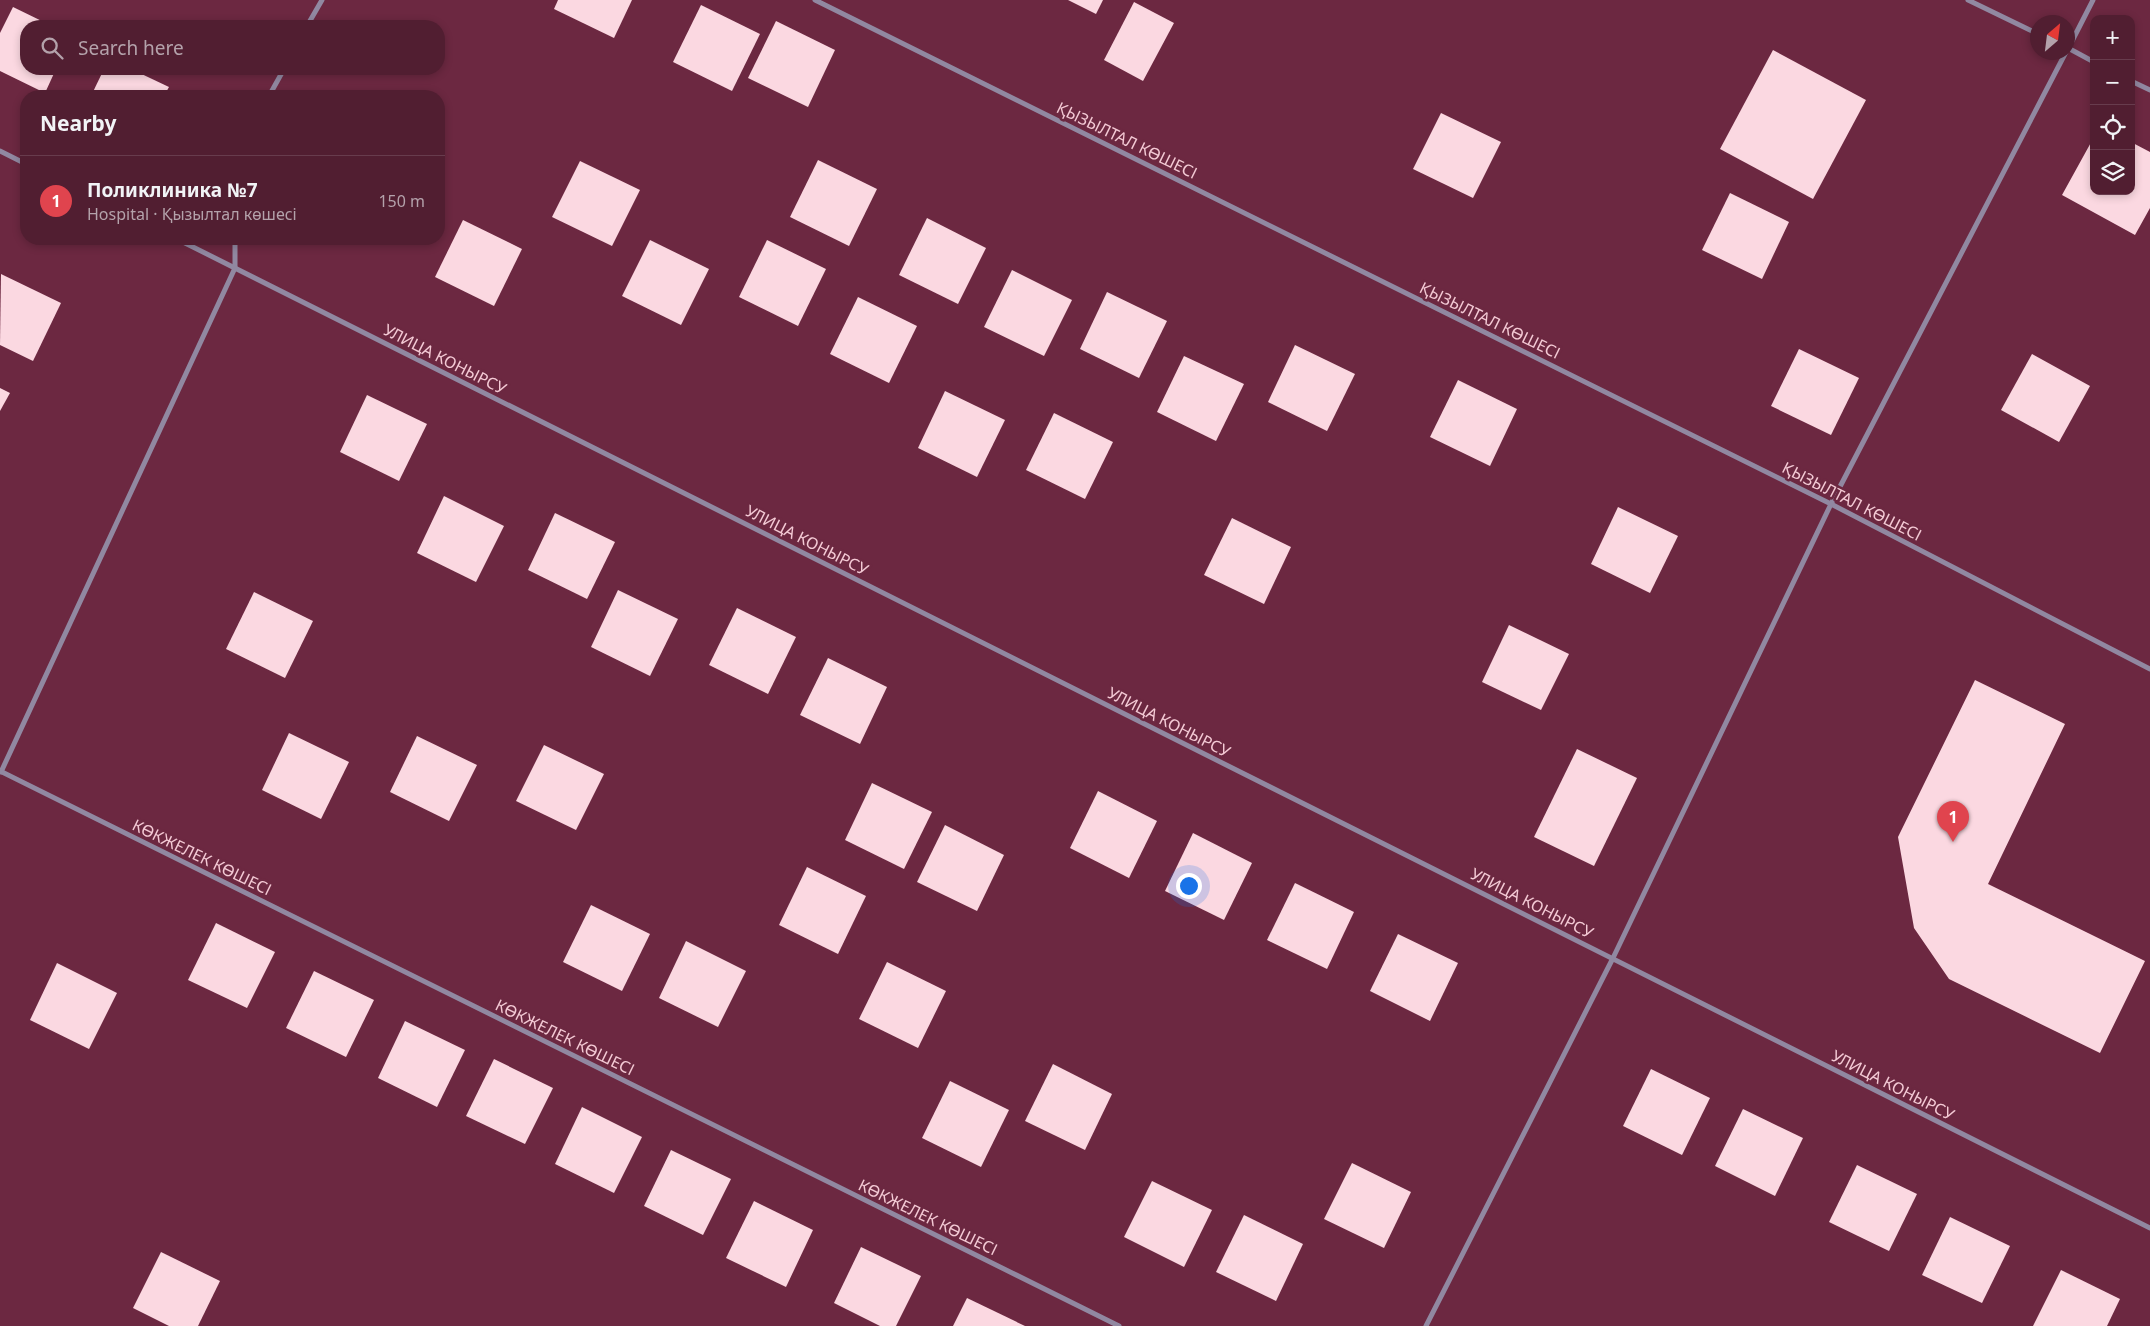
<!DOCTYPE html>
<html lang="en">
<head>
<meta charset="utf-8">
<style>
  body { margin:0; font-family:"Noto Sans",sans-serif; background:#572739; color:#f1f3f6 }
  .controls { position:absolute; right:15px; top:15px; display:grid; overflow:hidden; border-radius:10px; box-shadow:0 2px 8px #0003 }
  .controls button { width:45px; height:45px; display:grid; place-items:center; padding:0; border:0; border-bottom:1px solid #673c4d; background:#511e31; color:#f1f3f6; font:25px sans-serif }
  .compass { position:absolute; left:2030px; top:15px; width:45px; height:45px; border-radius:50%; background:#511e31; box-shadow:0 2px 8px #0003; rotate:28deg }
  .you { position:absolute; left:1188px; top:885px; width:18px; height:18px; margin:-12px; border:4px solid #fff; border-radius:50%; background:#1a73e8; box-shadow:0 0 0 8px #1a73e833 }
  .badge { display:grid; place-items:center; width:32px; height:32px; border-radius:50%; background:#8bbbb9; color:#fff; font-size:16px; font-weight:700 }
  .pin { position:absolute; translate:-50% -41px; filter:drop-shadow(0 1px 2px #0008) }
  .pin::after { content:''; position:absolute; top:26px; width:18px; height:15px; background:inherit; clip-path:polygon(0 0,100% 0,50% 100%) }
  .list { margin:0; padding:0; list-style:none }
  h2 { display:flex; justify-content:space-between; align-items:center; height:65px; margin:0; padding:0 20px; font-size:21px }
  h2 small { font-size:16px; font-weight:400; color:#b4a2ab }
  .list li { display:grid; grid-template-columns:32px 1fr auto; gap:15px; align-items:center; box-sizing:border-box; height:90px; padding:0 20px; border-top:1px solid #673c4d }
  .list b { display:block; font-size:19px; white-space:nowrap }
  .list p { margin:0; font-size:16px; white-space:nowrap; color:#b4a2ab }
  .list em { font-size:16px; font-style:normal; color:#b4a2ab }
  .icon { flex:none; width:28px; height:28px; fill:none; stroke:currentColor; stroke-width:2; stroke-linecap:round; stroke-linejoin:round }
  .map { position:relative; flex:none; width:2150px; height:1326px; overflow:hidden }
  .search { position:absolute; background:#511e31; box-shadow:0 2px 8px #0003; left:20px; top:20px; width:425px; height:55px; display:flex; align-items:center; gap:12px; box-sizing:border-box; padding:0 18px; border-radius:20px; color:#b4a2ab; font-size:19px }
  .panel { position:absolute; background:#511e31; box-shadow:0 2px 8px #0003; left:20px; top:90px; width:425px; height:155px; border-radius:20px }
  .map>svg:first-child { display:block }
  .building { fill:#fbd8e1 }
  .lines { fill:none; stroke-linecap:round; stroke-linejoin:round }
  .minor { stroke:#9188a1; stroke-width:5 }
  .labels { text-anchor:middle; stroke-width:5; stroke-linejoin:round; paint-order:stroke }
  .street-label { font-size:16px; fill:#f4cad5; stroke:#6c2841 }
</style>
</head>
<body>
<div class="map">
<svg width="2150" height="1326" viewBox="0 0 2150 1326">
  <rect width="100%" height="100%" fill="#6c2841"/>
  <g class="building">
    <path d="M558,0h74l-18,38 -60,-29z"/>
    <path d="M1068,0h35l-7,14z"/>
    <path d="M1134,2l40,21 -31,58 -39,-21z"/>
    <path d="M701,5l59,29 -28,57 -59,-29z"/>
    <path d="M13,7l39,19h-26v43h30l-11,24 -45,-22v-38z"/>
    <path d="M776,21l59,29 -27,57 -60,-29z"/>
    <path d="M1773,50l93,50 -53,99 -93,-50z"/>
    <path d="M104,69h27l38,18 -5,9h-73z"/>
    <path d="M1441,113l60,29 -28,56 -60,-29z"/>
    <path d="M2094,137v54h37v-49l19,10v56l-15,27 -73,-40z"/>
    <path d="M818,160l59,29 -28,57 -59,-29z"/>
    <path d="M580,161l60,29 -28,56 -60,-29z"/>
    <path d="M1730,193l59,29 -27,57 -60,-29z"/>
    <path d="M927,218l59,30 -28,56 -59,-29z"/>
    <path d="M463,220l59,29 -28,57 -59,-29z"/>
    <path d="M650,240l59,29 -28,56 -59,-29z"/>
    <path d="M767,240l59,29 -28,57 -59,-29z"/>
    <path d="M1012,270l60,30 -28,56 -60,-29z"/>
    <path d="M1,274l60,29 -28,58 -33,-16z"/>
    <path d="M1107,292l60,29 -28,57 -59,-29z"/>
    <path d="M858,297l59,29 -28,57 -59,-29z"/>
    <path d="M1295,345l60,29 -28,57 -59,-29z"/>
    <path d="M1799,349l60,29 -28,57 -60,-29z"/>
    <path d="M2032,354l58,32 -31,56 -58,-32z"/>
    <path d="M1184,356l60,28 -28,57 -59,-29z"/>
    <path d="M1458,380l59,29 -27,57 -60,-29z"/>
    <path d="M0,388l10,5 -10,18z"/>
    <path d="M945,391l60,29 -28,57 -59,-29z"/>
    <path d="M367,395l60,29 -28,57 -59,-29z"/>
    <path d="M1054,413l59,29 -28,57 -59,-29z"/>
    <path d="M444,496l60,30 -28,56 -59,-29z"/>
    <path d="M1618,507l60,29 -28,57 -59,-29z"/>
    <path d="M555,513l60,29 -28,57 -59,-29z"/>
    <path d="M1232,518l59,29 -27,57 -60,-29z"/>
    <path d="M618,590l60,29 -28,57 -59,-29z"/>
    <path d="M254,592l59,29 -28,57 -59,-29z"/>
    <path d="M737,608l59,29 -28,57 -59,-29z"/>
    <path d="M1509,625l60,29 -28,56 -59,-28z"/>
    <path d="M828,658l59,29 -27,57 -60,-29z"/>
    <path d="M1975,680l90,44 -77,160 157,77 -45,92 -151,-74 -35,-51 -16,-91z"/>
    <path d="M289,733l60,29 -28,57 -59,-29z"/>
    <path d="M417,736l60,29 -28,56 -59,-29z"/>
    <path d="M544,745l60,29 -28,56 -60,-29z"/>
    <path d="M1577,749l60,29 -43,88 -60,-29z"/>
    <path d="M872,783l60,29 -28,57 -59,-29z"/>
    <path d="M1098,791l59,30 -28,57 -59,-30z"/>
    <path d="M945,825l59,30 -27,56 -60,-29z"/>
    <path d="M1193,833l59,30 -28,57 -59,-29z"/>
    <path d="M807,867l59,29 -28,58 -59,-29z"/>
    <path d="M1295,883l59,29 -27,57 -60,-29z"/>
    <path d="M591,905l59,29 -28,57 -59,-29z"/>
    <path d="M216,923l59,29 -28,56 -59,-28z"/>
    <path d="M1398,934l60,29 -28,58 -60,-30z"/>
    <path d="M686,941l60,30 -28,56 -59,-29z"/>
    <path d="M887,962l59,29 -28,57 -59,-29z"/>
    <path d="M57,963l60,30 -28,56 -59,-29z"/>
    <path d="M314,971l60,29 -28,57 -60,-29z"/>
    <path d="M405,1021l60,29 -28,57 -59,-29z"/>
    <path d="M494,1059l59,29 -28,56 -59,-28z"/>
    <path d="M1053,1064l59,30 -27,56 -60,-29z"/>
    <path d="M1651,1069l59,29 -28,57 -59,-29z"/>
    <path d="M950,1081l59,29 -28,57 -59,-29z"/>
    <path d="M582,1107l60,30 -28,56 -59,-29z"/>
    <path d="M1743,1109l60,29 -28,58 -60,-30z"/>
    <path d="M671,1150l60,29 -28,56 -59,-29z"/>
    <path d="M1352,1163l59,29 -27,56 -60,-29z"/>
    <path d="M1857,1165l60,29 -28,57 -60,-29z"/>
    <path d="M1152,1181l60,29 -28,57 -60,-30z"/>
    <path d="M754,1201l59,29 -27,57 -60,-29z"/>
    <path d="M1244,1215l59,29 -27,57 -60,-29z"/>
    <path d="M1950,1217l60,29 -28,57 -60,-28z"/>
    <path d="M861,1247l60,29 -25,50h-16l-46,-23z"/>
    <path d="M161,1252l59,29 -22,45h-29l-36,-18z"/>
    <path d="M2061,1270l59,29 -13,27h-74z"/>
    <path d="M967,1298l58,28h-72z"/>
  </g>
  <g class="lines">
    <g class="minor">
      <path d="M815,0l1016,504 319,165"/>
      <path d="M1968,0l70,34"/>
      <path d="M307,26l15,-26"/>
      <path d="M2068,48l26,14"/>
      <path d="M2068,49l25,-49"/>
      <path d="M2131,81l19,9"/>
      <path d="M269,96l15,-27"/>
      <path d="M0,151l26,13"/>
      <path d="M177,239l1973,989"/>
      <path d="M0,771l1119,555"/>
      <path d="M1,772l234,-504v-29"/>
      <path d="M1426,1326l187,-368 218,-454 235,-452"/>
    </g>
  </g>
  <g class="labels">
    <g class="street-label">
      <text transform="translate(1127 140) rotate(26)" y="6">ҚЫЗЫЛТАЛ КӨШЕСІ</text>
      <text transform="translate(1490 320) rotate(26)" y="6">ҚЫЗЫЛТАЛ КӨШЕСІ</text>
      <text transform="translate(445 359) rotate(27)" y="6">УЛИЦА КОНЫРСУ</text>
      <text transform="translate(1852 501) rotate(27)" y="6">ҚЫЗЫЛТАЛ КӨШЕСІ</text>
      <text transform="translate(807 540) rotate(27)" y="6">УЛИЦА КОНЫРСУ</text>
      <text transform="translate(1169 722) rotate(27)" y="6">УЛИЦА КОНЫРСУ</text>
      <text transform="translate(202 857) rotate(26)" y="6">КӨКЖЕЛЕК КӨШЕСІ</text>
      <text transform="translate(1532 903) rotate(27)" y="6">УЛИЦА КОНЫРСУ</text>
      <text transform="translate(565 1037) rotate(26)" y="6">КӨКЖЕЛЕК КӨШЕСІ</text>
      <text transform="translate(1893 1085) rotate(27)" y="6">УЛИЦА КОНЫРСУ</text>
      <text transform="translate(928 1217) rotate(26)" y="6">КӨКЖЕЛЕК КӨШЕСІ</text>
    </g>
  </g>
</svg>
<div class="controls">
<button>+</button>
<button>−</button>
<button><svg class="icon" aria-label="locate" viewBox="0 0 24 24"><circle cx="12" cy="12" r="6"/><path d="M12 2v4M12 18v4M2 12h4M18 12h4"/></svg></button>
<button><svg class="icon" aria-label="layers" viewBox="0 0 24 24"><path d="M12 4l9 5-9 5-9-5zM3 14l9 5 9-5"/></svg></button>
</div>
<svg class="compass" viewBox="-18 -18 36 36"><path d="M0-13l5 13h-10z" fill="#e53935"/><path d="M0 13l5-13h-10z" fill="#b4a2ab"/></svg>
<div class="you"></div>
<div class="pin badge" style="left:1953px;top:842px;background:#e0444e">1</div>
<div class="search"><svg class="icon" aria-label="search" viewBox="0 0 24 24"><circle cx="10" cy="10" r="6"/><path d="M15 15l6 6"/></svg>Search here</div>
<section class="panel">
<h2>Nearby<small></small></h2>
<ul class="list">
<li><span class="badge" style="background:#e0444e">1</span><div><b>Поликлиника №7</b><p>Hospital · Қызылтал көшесі</p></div><em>150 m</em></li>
</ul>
</section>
</div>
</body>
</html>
